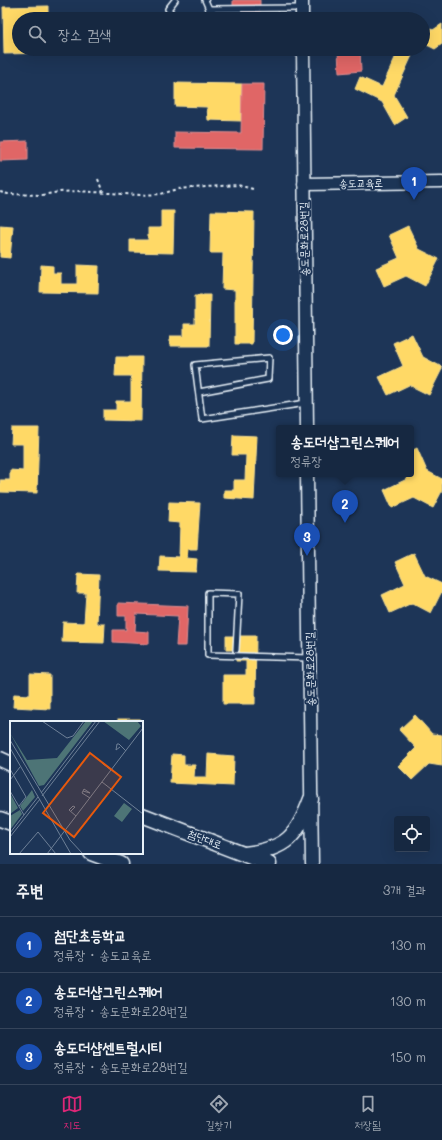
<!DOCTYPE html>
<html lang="ko">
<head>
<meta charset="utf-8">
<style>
  body { margin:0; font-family:Mali,"Poor Story",sans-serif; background:#23344c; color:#f1f3f6 }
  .controls { position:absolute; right:12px; bottom:12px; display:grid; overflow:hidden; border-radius:4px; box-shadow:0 4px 16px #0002 }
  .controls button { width:36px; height:36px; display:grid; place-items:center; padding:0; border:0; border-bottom:1px solid #35445a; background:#162841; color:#f1f3f6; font:20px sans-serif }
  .you { position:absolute; left:283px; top:335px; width:14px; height:14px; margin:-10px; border:3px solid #fff; border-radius:50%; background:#1a73e8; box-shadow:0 0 0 6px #1a73e833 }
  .badge { display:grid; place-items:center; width:26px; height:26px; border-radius:50%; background:#db2777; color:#fff; font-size:13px; font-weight:700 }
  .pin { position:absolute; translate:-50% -33px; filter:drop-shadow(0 1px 2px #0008) }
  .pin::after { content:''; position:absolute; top:21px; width:14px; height:12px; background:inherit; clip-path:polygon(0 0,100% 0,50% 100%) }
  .popup { position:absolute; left:276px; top:425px; width:138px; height:52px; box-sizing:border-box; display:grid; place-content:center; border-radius:4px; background:#162841; filter:drop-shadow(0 1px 3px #0005); font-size:13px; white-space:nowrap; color:#9ea6b1 }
  .popup b { font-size:15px; color:#f1f3f6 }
  .popup::after { content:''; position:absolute; left:50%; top:100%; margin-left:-8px; border:8px solid transparent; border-top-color:#162841 }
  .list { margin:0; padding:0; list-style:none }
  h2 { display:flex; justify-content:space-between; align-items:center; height:52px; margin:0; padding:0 16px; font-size:17px }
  h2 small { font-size:13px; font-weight:400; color:#9ea6b1 }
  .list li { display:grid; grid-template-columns:26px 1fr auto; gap:12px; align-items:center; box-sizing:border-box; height:56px; padding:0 16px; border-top:1px solid #35445a }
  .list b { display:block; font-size:15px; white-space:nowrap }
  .list p { margin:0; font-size:13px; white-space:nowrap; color:#9ea6b1 }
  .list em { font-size:13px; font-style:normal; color:#9ea6b1 }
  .icon { flex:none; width:22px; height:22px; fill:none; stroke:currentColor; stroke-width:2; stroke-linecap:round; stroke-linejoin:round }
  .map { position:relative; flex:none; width:442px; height:864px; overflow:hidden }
  .search { position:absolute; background:#162841; box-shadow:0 4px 16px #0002; left:12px; right:12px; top:12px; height:44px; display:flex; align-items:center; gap:10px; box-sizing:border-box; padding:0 14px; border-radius:22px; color:#9ea6b1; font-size:15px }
  .sheet { height:220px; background:#162841 }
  nav { display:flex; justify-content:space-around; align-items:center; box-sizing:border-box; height:56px; border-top:1px solid #35445a; background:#162841; font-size:11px; color:#9ea6b1 }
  nav a { display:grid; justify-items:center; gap:2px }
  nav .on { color:#db2777 }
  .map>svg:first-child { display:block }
  .homes { fill:#ffd966; stroke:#f8e092 }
  .shops { fill:#e06666; stroke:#e29092 }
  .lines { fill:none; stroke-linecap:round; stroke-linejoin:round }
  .service-casing { stroke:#e8f1f8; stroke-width:8 }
  .tertiary-casing { stroke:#e8f1f8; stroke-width:15 }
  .secondary-casing { stroke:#e8f1f8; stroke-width:17 }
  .path { stroke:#e8f1f8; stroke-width:2; stroke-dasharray:3 3; stroke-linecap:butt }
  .service { stroke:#1d3557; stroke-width:5 }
  .tertiary { stroke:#1d3557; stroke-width:12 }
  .secondary { stroke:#1d3557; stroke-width:14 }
  .labels { text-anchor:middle; stroke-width:4; stroke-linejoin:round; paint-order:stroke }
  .street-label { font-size:11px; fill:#e8f1f8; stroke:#1d3557 }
  .inset-road { fill:none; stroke:#6e8097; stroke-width:1 }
  .view { fill:#e8590c; fill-opacity:0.15; stroke:#e8590c; stroke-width:2 }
  .inset-edge { fill:none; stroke:#e8f1f8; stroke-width:2 }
</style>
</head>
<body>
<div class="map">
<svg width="442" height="864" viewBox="0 0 442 864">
  <rect width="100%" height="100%" fill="#1d3557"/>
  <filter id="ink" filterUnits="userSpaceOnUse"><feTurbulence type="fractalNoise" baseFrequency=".025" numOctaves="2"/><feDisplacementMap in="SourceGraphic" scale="8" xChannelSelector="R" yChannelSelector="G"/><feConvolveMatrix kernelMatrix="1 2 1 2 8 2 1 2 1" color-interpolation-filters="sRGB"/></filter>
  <g filter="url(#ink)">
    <g class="homes">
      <path d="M48,6v13h-29v30h30v4l-45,1 -1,-47z"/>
      <path d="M442,24v20l-7,5 -12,-6v-18l10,5z"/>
      <path d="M399,49h16l-21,46 13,22 -12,8 -13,-23 -27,-13 5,-12 22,10z"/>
      <path d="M175,83l67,1 -1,37 -33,-1 -1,-13 -32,-1z"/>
      <path d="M161,211h13l-1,42 -43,-1v-12h18v-12h13z"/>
      <path d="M211,211l43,1 -2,132h-17v-54l-13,-1 1,-36h-13z"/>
      <path d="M0,225l13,1 -3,32 -10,-1z"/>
      <path d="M408,226l11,23 20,10 -14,27 -19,-10 -22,10 -8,-18 23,-10 -10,-23z"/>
      <path d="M41,265l12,1v7h8v11h16v-19l22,1 -1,27 -58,-1z"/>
      <path d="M195,295h15l-1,51h-39v-10h14v-12h11z"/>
      <path d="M412,334l11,23 19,10v2l-13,26 -20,-10 -21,10 -9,-18 24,-11 -10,-23z"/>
      <path d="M116,357h26l-1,64 -38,-1v-10h13v-9h15v-25h-16z"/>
      <path d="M12,428h27l-2,65 -37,-1v-12h10v-10l13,1v-27h-12z"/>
      <path d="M233,435l24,1 -3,64 -30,-2v-8h10v-10h11l1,-25h-14z"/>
      <path d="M417,448l10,23 15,8v12l-9,17 -19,-10 -22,10 -8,-18 23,-11 -2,-5h6v-23z"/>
      <path d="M169,502l31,1 -3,46h-9l-1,9 10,1 -1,13 -37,-1 1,-15 19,1 1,-34 -12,-1z"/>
      <path d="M414,553l11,23 17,8v7l-11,22 -19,-10 -22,10 -8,-18 23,-11 -10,-22z"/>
      <path d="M78,574l21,1 -2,49h8l-1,19 -42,-1 1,-20 21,1 2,-30h-9z"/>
      <path d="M226,636h30l-1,68h-32v-29h23v-14h-10v-11h-10z"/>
      <path d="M30,674l20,1v34l-37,-2 1,-13 16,1z"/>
      <path d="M415,715l17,19 10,1v31l-13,-2 -17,16 -14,-14 18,-18 -17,-18z"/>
      <rect x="118" y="719" width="22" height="3"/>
      <path d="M172,754l12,1v10h11l-1,12h13l1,-23 26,2 -1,30 -63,-3z"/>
    </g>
    <g class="shops">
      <rect x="233" y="0" width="27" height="19"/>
      <path d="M358,16l1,3h-23v-2z"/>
      <path d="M338,49h22l1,22 -22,2z"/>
      <path d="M242,84h22l-1,65 -88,-1v-16l66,1z"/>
      <path d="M28,141v19l-28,1v-19z"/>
      <path d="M118,603l70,3 -2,40h-10l2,-30 -42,-2 -1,17 14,1v12l-36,-2v-12h13v-14h-8z"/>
    </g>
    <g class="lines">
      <g class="service-casing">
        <g id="service">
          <path d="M175,0l-7,9 8,10"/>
          <path d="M205,0l4,9 -3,10"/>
          <path d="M209,9l92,-1"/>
          <path d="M199,392l69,-13 1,-21 -74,7 7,54 104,-16"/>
          <path d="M236,650l3,-56 -31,-1v62l101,3"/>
        </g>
      </g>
      <g class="tertiary-casing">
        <g id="tertiary">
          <path d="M302,0v19"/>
          <path d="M303,49l4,379"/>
          <path d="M304,184l138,-2"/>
          <path d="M307,474l5,390"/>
        </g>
      </g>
      <g class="secondary-casing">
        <g id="secondary">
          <path d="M0,759l11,5"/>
          <path d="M142,815l127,49"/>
          <path d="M0,819l11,4"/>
          <path d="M91,853l30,11"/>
          <path d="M245,854c41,-5 52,-17 66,-55"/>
        </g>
      </g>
      <g class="path">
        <path d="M98,179l5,14"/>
        <path d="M0,192l8,2 34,1 18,-3 17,-1 63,4 21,-1 17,-5 43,-3 17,-1 15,4"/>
      </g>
      <use href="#service" class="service"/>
      <use href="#tertiary" class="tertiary"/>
      <use href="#secondary" class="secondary"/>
    </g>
  </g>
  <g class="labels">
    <g class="street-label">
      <text transform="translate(361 183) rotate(-1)" y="4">송도교육로</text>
      <text transform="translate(304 239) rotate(-91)" y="4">송도문화로28번길</text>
      <text transform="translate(310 669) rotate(-91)" y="4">송도문화로28번길</text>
      <text transform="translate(205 839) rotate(21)" y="4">첨단대로</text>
    </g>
  </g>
  <g transform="translate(10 721)">
    <rect width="133" height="133" fill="#1d3557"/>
    <path d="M76,0h7l-49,64 -5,1 -29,-53 17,27 30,-2zM93,0h34l4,5 -12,14zM22,69l3,7 -12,14 -3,-5zM0,72l8,15 -8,6zM114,82l8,6 -10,13 -8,-6zM10,89l2,4 -12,16v-14z" fill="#4d7476"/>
    <path class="inset-road" d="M32,0l25,17 6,-2 11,-15M0,19l60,100 13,14M110,26l-4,3 1,-6h2l7,7M0,27l61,106M95,44l-3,-2 9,7M0,48l16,28 -7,9M0,59l10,-13M92,61l41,32M0,70l14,24M73,70l7,2 -6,-4 -2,4 8,5M31,72l55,-72M32,75l58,-75M61,90l4,-4 -2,-1 -4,4 7,6M0,112l28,-36M0,116l30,-38M9,133l19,-22 18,22M37,133l96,-126"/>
    <path class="view" d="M80,32l31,24 -47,60 -31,-24z"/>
    <rect width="133" height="133" class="inset-edge"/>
  </g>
</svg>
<div class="controls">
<button><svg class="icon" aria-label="locate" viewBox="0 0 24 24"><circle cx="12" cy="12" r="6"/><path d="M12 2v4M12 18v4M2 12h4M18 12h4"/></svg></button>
</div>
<div class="you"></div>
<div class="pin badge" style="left:414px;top:200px;background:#1a4fb4">1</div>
<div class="pin badge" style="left:345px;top:523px;background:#1a4fb4">2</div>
<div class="popup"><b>송도더샵그린스퀘어</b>정류장</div>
<div class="pin badge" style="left:307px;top:556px;background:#1a4fb4">3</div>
<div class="search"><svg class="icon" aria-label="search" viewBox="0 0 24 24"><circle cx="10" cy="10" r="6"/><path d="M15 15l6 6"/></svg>장소 검색</div>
</div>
<section class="sheet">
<h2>주변<small>3개 결과</small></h2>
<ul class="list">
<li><span class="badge" style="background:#1a4fb4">1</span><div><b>첨단초등학교</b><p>정류장 · 송도교육로</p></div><em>130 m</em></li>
<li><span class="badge" style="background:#1a4fb4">2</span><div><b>송도더샵그린스퀘어</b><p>정류장 · 송도문화로28번길</p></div><em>130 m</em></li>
<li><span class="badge" style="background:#1a4fb4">3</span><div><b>송도더샵센트럴시티</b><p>정류장 · 송도문화로28번길</p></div><em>150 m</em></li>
</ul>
</section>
<nav>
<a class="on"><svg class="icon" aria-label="map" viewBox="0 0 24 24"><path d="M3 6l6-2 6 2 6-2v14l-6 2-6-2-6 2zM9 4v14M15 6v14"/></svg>지도</a>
<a><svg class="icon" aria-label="directions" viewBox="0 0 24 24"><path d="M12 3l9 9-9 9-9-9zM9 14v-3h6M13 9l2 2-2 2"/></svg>길찾기</a>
<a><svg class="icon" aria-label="saved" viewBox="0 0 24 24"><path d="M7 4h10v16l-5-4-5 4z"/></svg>저장됨</a>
</nav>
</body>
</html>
